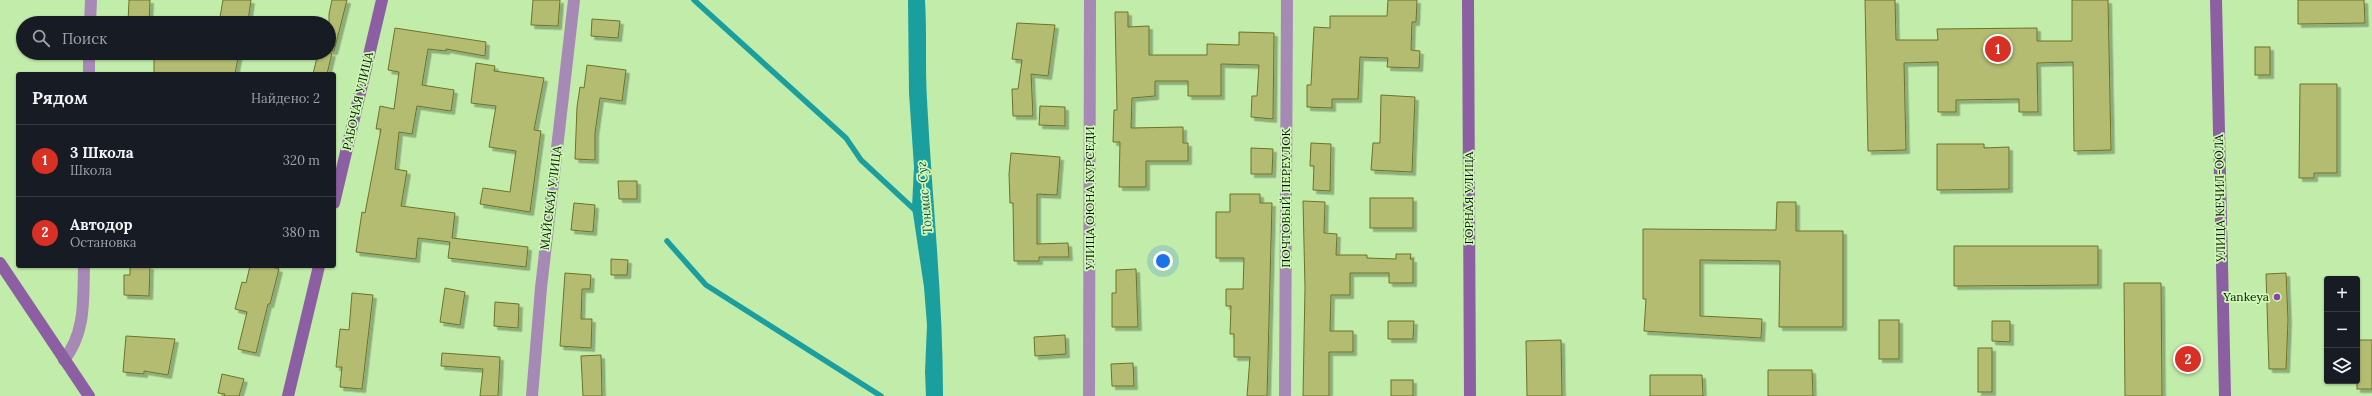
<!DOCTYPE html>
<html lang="ru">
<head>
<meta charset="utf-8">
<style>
  body { margin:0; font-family:Lora,serif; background:#20242c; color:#f1f3f6 }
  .controls { position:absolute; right:12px; bottom:12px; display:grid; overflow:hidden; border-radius:4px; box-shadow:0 1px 3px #0004 }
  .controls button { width:36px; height:36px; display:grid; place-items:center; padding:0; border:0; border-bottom:1px solid #363941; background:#171b24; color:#f1f3f6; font:20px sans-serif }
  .you { position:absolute; left:1163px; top:261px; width:14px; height:14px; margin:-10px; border:3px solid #fff; border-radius:50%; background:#1a73e8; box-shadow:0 0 0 6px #1a73e833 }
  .badge { display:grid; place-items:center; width:26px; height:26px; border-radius:50%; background:#d93025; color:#fff; font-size:13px; font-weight:700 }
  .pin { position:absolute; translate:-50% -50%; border:2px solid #fff; box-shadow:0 1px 4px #0006 }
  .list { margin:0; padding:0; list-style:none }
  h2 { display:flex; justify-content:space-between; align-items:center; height:52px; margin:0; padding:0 16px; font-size:17px }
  h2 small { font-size:13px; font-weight:400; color:#9ea1a6 }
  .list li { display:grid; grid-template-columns:26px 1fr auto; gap:12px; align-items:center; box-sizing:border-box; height:72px; padding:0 16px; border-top:1px solid #363941 }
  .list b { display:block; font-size:15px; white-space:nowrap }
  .list p { margin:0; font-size:13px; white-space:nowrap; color:#9ea1a6 }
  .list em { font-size:13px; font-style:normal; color:#9ea1a6 }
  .icon { flex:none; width:22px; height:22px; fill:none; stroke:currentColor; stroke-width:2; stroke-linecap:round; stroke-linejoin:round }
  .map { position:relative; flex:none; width:2372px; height:396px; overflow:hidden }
  .search { position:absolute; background:#171b24; box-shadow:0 1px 3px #0004; left:16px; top:16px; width:320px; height:44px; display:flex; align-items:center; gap:10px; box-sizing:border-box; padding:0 14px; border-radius:22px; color:#9ea1a6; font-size:15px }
  .panel { position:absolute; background:#171b24; box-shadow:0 1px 3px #0004; left:16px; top:72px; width:320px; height:196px; border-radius:4px }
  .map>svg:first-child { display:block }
  .water { fill:#1b9e9e }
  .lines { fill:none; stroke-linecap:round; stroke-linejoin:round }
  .stream { stroke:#1b9e9e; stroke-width:5.5 }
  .building { fill:#b3bc71; stroke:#6c7327; filter:url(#shadow) }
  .street { stroke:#a789b6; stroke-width:12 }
  .secondary { stroke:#8c5fa2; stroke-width:12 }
  .poi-dot { fill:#8e3faf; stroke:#cffab6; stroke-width:1.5 }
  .labels { text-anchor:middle; stroke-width:3.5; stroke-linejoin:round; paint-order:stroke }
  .street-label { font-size:12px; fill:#071500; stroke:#cffab6 }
  .poi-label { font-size:12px; fill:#071500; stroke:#cffab6; text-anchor:end }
  .water-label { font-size:13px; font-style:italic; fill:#184b4a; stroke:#cffab6 }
</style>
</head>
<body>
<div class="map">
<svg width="2372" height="396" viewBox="0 0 2372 396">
  <defs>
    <filter id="shadow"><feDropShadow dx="3.5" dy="3.5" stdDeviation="0" flood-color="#0004"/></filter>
  </defs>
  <rect width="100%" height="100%" fill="#c2eca9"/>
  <path class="water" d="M908,0h17c2,33 0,67 2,100 5,99 16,197 16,296h-17l-1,-24 2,-47 -3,-38 -12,-80 2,-40 -5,-74z"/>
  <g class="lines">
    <g class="stream">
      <path d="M694,0l152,138 15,22 56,52"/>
      <path d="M667,241l39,44 175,111"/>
    </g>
  </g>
  <g class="building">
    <path d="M129,0h21l-1,23h-21z"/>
    <path d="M223,0h28l-3,21 -28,-4z"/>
    <path d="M332,0h15l-13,51h-5v-37z"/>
    <path d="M533,0h27l-2,26 -27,-1z"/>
    <path d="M1388,0h29l-1,22h-4l-1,28 9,1 -1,17 -32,-1 1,-9 -28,-1 -2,42h-26v9l-25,-1v-22h4l3,-58 16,1v-12h57z"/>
    <path d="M1865,0h30l1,40h42l-1,-11 100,-1v13h35v-41h36l3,150 -37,1 -1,-89 -36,1 1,49h-19v-13l-63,1v12h-18v-50l-34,1 2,87 -38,1z"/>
    <path d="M2298,0h66l1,23 -67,1z"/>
    <path d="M1115,12h13v15l21,-1v29h58v-11l32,1v-13l35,1 -1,86 -22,-2 1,-21h5l2,-31 -38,-1v32h-33v-15h-33v15l-23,2 -1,30 52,-1v16h5v18h-42v26h-27l1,-45h-7l1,-32h3z"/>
    <path d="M592,19l28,2 -2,17 -27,-2z"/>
    <path d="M1017,23l38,2 -7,51 -17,-2 2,42h-20l-1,-27h6l4,-29 -10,-1z"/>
    <path d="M395,28l91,14 -1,14 -39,-7v2l-18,-2 -6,36 32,5 -3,21 -34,-5 -5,28 -13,-2 -4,37 12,2 -6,35 54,7 -3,25 76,9 -2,20 -78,-9 2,-16 -32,-4 -2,21 -60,-7 6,-40 3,1 16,-84h-5l4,-23 14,3 5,-37 -11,-2z"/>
    <rect x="2255" y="47" width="15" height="28"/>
    <path d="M154,53h85l-4,21 -81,-1z"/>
    <path d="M318,53h14l-5,21h-14z"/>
    <path d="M476,63l19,3 -1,5 50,7 -10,52 7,1 -11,81 -50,-8 3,-16 27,4 6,-41 -27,-4 7,-41 -25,-3z"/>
    <path d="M587,65l39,5 -4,31 -22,-3 -5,35v27l-20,-1 2,-52 3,-20 4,1z"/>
    <path d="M2300,84h37v89h-23v5h-15z"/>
    <path d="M1381,95l34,2 -3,75 -41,-2 2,-27h7z"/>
    <path d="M1040,106l25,1v19l-26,-1z"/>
    <path d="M1311,143l20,1 -1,47 -17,-1 1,-24h-4z"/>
    <path d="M1937,144h47v4l25,-1v42l-72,1z"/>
    <path d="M1251,148l22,1 -1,25h-21z"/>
    <path d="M1011,153l49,4 -3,38 -20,-1v50l31,-1 1,14h-30v4h-25l-1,-58h-3l-1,-29z"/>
    <path d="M618,181h19v18h-18z"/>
    <path d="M1230,194h30v9h12l-5,193h-20l3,-39h-16v-23h-4l1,-28h-5v-17h17l1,-31h-28v-46h14z"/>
    <rect x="1370" y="198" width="43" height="30"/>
    <path d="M1303,201l22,1 -1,31 13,1 -1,21h31v3l29,1v-5h15l-1,5h3v24h-24v-10h-39v22h-19l-1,36h23v21h-24v44h-26l2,-109z"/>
    <path d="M1777,202h19v29h47v96h-64l1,-66 -80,-1v56l62,3 -1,19 -117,-7 2,-32h-3v-70l133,1z"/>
    <path d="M574,203l21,2 -2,27 -22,-2z"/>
    <path d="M1954,246h144v39l-144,1z"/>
    <path d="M611,259l17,1 -1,15h-16z"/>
    <path d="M130,266h20l-1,30 -25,-1v-20h6z"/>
    <path d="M250,266h19l10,3 -9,35h-2l-12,49 -18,-4 9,-37 -12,-3 7,-27 4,1z"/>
    <path d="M1136,269l2,58h-26v-34h4v-23z"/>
    <path d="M565,273l26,2 -1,14h-8l-1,30h11l-1,29 -31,-2z"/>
    <path d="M2286,273l2,47 -2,49h-17l-3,-95z"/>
    <path d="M2124,283h37l1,113h-37z"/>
    <path d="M445,288l20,4 -5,33 -20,-3z"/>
    <path d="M352,293l21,2 -11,94 -22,-2 2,-20h-6l4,-38 9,1z"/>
    <path d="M495,302l24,2 -1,24 -24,-2z"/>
    <rect x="1879" y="320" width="20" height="39"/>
    <path d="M1388,321h26l-1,18h-25z"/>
    <path d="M1992,321h18v21l-18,-1z"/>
    <path d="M1065,335l1,19 -31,2 -1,-19z"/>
    <path d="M126,336l49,3 -7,36 -24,-4v3l-21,-2z"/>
    <path d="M1561,340l1,56h-35l-1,-55z"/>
    <rect x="2357" y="340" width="15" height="49"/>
    <rect x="1978" y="348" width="14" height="44"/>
    <path d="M442,353l58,4 -2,39h-18l3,-27 -42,-3z"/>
    <path d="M601,355l1,41h-19l-2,-40z"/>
    <path d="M1133,363l1,23h-22l-1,-22z"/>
    <path d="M1768,370h44l1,26h-45z"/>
    <path d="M222,374l22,5 -5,17h-15l1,-2 -7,-1z"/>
    <path d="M1650,375h52l1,21h-53z"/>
    <rect x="1391" y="380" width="22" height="16"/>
  </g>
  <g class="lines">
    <g class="street">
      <path d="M90,23l1,-23"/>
      <path d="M89,74v-21"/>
      <path d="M64,360c22,-28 19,-60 20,-94"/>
      <path d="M532,396l9,-108 33,-288"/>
      <path d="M1089,396l1,-396"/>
      <path d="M1285,396l2,-396"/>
    </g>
    <g class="secondary">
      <path d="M1468,0l2,396"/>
      <path d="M2216,0l9,396"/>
      <path d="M334,203l48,-203"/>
      <path d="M0,263l89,133"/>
      <path d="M288,396l31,-130"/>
    </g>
  </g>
  <circle class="poi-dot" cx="2277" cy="297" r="4"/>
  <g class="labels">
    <g class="street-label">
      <text transform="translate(358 101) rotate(-77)" y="4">РАБОЧАЯ УЛИЦА</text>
      <text transform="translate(551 198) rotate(-83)" y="4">МАЙСКАЯ УЛИЦА</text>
      <text transform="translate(1090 198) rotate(-90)" y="4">УЛИЦА ОЮНА КУРСЕДИ</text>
      <text transform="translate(1286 198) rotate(-90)" y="4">ПОЧТОВЫЙ ПЕРЕУЛОК</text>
      <text transform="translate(1469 198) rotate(-90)" y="4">ГОРНАЯ УЛИЦА</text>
      <text transform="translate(2220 198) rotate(-91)" y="4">УЛИЦА КЕЧИЛ-ООЛА</text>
    </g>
    <g class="poi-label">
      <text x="2269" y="301">Yankeya</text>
    </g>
    <g class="water-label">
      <text transform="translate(924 198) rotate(-95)" y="5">Тонмас-Суг</text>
    </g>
  </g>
</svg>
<div class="controls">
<button>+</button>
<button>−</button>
<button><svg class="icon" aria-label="layers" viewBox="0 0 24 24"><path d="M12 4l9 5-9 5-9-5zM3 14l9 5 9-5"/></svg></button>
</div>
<div class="you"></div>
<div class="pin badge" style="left:1998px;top:49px">1</div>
<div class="pin badge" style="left:2188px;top:359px">2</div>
<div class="search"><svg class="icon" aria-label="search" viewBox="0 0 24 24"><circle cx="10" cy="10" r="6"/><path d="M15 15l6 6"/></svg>Поиск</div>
<section class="panel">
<h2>Рядом<small>Найдено: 2</small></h2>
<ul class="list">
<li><span class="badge">1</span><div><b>3 Школа</b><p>Школа</p></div><em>320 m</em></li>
<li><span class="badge">2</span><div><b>Автодор</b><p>Остановка</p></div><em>380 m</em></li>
</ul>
</section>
</div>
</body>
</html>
